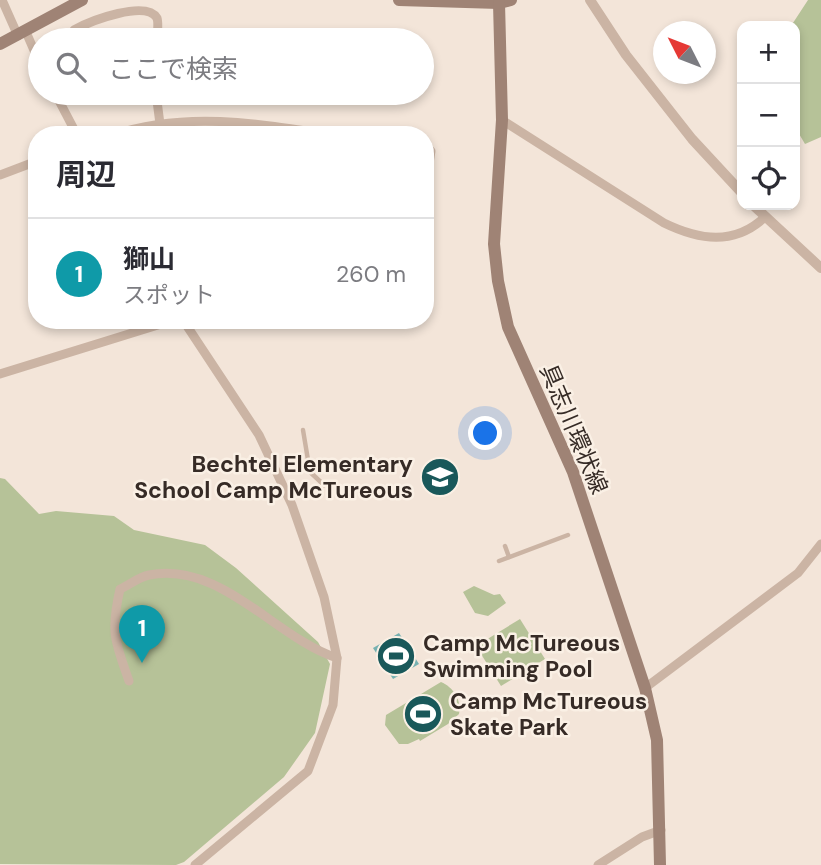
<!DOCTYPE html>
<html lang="ja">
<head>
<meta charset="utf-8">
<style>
  body { margin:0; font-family:"DM Sans","Noto Sans JP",sans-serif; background:#f2f2f3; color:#2b2b33 }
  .controls { position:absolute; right:21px; top:21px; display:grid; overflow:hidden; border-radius:14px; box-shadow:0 4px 10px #0003 }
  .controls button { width:63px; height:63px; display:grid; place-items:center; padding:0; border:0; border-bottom:2px solid #e1e1e2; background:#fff; color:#2b2b33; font:35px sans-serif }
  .compass { position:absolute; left:653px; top:21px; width:63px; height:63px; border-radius:50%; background:#fff; box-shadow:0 4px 10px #0003; rotate:312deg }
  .you { position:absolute; left:486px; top:434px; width:24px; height:24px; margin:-18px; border:5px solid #fff; border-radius:50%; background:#1a73e8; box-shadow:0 0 0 10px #1a73e833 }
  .badge { display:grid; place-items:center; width:46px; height:46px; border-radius:50%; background:#19585a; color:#fff; font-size:23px; font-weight:700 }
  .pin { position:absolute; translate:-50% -58px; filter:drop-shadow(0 2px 4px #0008) }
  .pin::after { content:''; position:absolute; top:37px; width:24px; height:21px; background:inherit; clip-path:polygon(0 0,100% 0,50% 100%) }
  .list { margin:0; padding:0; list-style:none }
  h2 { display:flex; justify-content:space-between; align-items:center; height:91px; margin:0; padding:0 28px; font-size:30px }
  h2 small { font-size:23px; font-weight:400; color:#7c7c81 }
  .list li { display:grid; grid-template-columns:46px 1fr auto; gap:21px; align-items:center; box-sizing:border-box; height:112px; padding:0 28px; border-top:2px solid #e1e1e2 }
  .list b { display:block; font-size:26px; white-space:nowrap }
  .list p { margin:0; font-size:23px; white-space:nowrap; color:#7c7c81 }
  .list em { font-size:23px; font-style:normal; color:#7c7c81 }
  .icon { flex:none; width:38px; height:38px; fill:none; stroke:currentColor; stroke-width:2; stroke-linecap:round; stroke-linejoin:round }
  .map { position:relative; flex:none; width:821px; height:865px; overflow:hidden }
  .search { position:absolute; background:#fff; box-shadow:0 4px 10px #0003; left:28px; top:28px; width:406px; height:77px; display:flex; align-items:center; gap:18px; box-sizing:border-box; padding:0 24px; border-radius:38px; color:#7c7c81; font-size:26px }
  .panel { position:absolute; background:#fff; box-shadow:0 4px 10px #0003; left:28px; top:126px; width:406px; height:203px; border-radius:28px }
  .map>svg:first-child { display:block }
  .green { fill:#b6c298 }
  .water { fill:#76b1b1 }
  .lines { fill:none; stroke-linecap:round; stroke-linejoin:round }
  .service { stroke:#cbb4a4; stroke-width:4.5 }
  .minor { stroke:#cbb4a4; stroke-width:9 }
  .tertiary { stroke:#cbb4a4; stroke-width:10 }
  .secondary { stroke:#9f8375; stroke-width:12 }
  .labels { text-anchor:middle; stroke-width:5; stroke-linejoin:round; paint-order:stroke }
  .street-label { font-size:23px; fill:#362b26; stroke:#faf0e5 }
  .poi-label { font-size:23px; font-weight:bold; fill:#362b26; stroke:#faf0e5; text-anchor:start }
</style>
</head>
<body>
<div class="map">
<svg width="821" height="865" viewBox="0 0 821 865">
  <rect width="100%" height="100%" fill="#f3e5d9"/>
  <g class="green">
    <path d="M808,0h13v137l-16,7 -10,-17v-101h-4z"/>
    <path d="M0,478l5,1 34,35 17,-3 58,5 20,14 71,15 31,23 82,74 12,22 -15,69 -31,44 -100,85 -8,3 -176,-1z"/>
    <path d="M474,586l20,9 6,-1 6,9 -18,13 -13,-3 -12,-21z"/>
    <path d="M520,619l25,40 -44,27 -25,-40z"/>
    <path d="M441,682c12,5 21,18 18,32l-11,10 -28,17 -1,-2 -11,5h-9l-14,-19 1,-10z"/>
  </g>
  <path class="water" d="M399,633l20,31 -26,15 -20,-31z"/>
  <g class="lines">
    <g class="service">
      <path d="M303,430l7,42 14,13"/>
      <path d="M505,546l4,11"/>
      <path d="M499,561l69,-26"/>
    </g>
    <g class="minor">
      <path d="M2,0l16,36"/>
      <path d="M74,30c18,-10 72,-30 83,-12 2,6 0,16 0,22"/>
      <path d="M26,32l14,32"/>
      <path d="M55,93l22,42"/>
      <path d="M156,93l4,31"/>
      <path d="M502,120l162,103c35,17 70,23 101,-6"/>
      <path d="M113,135c72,-24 144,-12 218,0"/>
      <path d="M425,150l6,1 -6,37"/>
      <path d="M0,175l37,-14"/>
      <path d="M183,320l76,115 33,70 32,92 13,61 -4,47 -25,66 -113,94"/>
      <path d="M0,374l174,-54"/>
      <path d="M129,681c-14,-40 -19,-48 -9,-92 9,-4 19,-12 29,-14 72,-14 125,62 188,83"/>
      <path d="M645,688l153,-115 23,-29"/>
      <path d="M598,865l44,-28 19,-7"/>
    </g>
    <g class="tertiary">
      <path d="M590,0l36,55 66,84 50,54"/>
      <path d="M753,205l68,63"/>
    </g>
    <g class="secondary">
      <path d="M399,0l100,3 12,-3"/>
      <path d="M499,3l3,117 -8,124 4,37 10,46 65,145 72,216 12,52 3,125"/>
      <path d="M0,44l82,-44"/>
    </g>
  </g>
  <defs>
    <g id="school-disc" transform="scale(2.0125)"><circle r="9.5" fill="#19585a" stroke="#faf0e5"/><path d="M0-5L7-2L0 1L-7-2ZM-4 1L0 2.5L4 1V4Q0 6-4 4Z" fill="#fff"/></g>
    <g id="stadium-disc" transform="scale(2.0125)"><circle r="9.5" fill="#19585a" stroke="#faf0e5"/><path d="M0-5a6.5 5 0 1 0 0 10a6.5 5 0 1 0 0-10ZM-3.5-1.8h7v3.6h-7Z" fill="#fff"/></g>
  </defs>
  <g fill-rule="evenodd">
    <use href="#school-disc" x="440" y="477"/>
    <use href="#stadium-disc" x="396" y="656"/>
    <use href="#stadium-disc" x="423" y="714"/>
  </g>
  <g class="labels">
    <g class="street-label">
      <text transform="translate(574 429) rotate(67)" y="8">具志川環状線</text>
    </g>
    <g class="poi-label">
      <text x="413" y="472" text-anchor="end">Bechtel Elementary<tspan x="413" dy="26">School Camp McTureous</tspan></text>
      <text x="423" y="651">Camp McTureous<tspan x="423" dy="26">Swimming Pool</tspan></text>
      <text x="450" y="709">Camp McTureous<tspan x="450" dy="26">Skate Park</tspan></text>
    </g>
  </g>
</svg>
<div class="controls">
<button>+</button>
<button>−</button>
<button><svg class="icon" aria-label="locate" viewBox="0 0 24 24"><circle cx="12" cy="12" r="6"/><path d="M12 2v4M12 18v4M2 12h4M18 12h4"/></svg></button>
</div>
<svg class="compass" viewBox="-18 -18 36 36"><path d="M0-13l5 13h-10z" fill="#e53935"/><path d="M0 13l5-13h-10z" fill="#7c7c81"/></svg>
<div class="you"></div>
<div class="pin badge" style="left:142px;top:663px;background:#0f9aa8">1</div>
<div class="search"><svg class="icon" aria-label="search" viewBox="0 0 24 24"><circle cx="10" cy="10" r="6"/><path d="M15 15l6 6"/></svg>ここで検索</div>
<section class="panel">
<h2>周辺<small></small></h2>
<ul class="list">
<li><span class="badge" style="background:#0f9aa8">1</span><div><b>獅山</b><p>スポット</p></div><em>260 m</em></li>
</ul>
</section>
</div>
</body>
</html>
